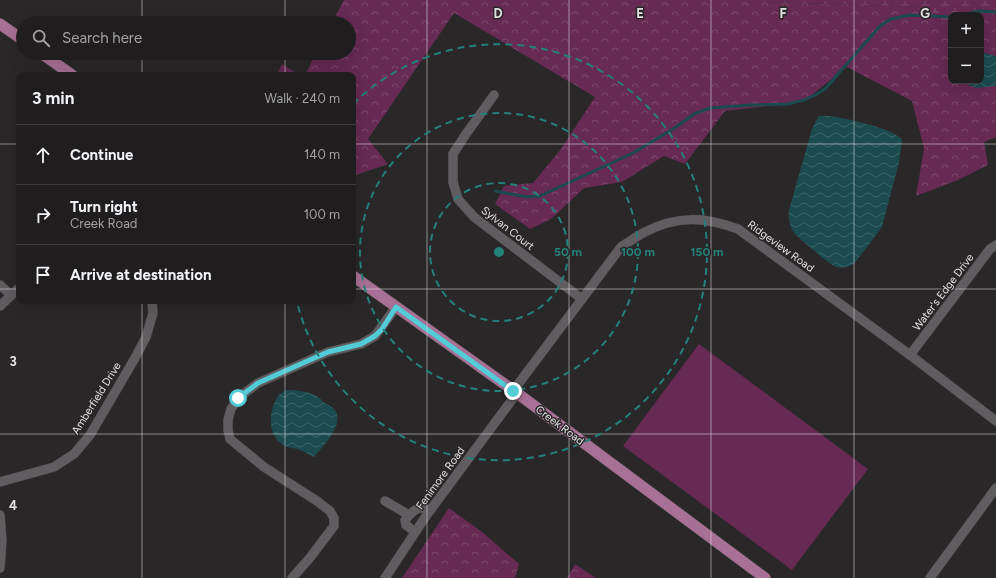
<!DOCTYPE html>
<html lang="en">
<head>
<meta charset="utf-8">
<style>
  body { margin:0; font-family:Figtree,sans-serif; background:#2d2a2c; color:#f1f3f6 }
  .controls { position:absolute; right:12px; top:12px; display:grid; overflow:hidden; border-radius:8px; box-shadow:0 4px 16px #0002 }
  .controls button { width:36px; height:36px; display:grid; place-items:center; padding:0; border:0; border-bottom:1px solid #3d3b3d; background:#201d1f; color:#f1f3f6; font:20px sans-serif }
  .stop { position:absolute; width:12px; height:12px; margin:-9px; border:3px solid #52ccd6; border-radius:50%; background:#fff }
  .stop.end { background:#52ccd6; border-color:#fff; box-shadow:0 1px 4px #0008 }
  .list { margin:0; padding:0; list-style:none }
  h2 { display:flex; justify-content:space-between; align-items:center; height:52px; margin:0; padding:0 16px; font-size:17px }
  h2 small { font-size:13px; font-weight:400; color:#a2a2a4 }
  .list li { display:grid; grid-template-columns:26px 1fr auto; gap:12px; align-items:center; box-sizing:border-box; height:60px; padding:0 16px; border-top:1px solid #3d3b3d }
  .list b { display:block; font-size:15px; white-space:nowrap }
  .list p { margin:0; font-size:13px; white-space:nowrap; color:#a2a2a4 }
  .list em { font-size:13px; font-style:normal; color:#a2a2a4 }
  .icon { flex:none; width:22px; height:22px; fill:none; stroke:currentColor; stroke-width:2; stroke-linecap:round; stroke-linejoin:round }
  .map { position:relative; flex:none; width:996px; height:578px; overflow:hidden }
  .search { position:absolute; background:#201d1f; box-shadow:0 4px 16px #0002; left:16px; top:16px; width:340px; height:44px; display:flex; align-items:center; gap:10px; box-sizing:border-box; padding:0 14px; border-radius:22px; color:#a2a2a4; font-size:15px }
  .panel { position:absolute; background:#201d1f; box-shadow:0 4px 16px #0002; left:16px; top:72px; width:340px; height:232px; border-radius:8px }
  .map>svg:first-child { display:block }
  .grass { fill:#662a53 }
  .forest { fill:url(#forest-crowns) }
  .wetland { fill:url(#wetland-marsh) }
  .water { fill:url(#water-waves) }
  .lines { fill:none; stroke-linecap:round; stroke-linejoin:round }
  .stream { stroke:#1b4b4f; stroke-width:3 }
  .minor-casing { stroke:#454243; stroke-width:10 }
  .major-casing { stroke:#454243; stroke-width:12 }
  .minor { stroke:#605c5f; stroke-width:9 }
  .major { stroke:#a77094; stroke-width:11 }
  .route { stroke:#52ccd6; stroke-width:5 }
  .grid { fill:none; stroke:#e2e0e1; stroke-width:1; stroke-opacity:0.55 }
  .ring { fill:none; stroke:#24817a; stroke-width:2; stroke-dasharray:7 5 }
  .labels { text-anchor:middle; stroke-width:3; stroke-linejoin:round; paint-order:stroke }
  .street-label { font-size:11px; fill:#e2e0e1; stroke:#2a2729 }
  .grid-label { font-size:13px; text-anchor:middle; font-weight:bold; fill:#e2e0e1; stroke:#2a2729; stroke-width:3; stroke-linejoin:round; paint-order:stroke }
  .centre { fill:#24817a; stroke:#2a2729; stroke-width:2 }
  .ring-label { font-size:12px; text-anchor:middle; font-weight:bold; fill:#24817a; stroke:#2a2729; stroke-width:3; stroke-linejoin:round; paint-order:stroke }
</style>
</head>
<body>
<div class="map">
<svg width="996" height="578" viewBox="0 0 996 578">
  <defs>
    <pattern id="forest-crowns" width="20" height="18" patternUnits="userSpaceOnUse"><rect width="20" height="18" fill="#662a53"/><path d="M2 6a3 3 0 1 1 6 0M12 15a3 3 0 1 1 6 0" fill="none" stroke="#7c496b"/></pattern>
    <pattern id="wetland-marsh" width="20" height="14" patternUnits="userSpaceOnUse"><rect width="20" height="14" fill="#662a53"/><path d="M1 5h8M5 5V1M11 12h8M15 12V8" fill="none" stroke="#7c496b"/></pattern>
    <pattern id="water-waves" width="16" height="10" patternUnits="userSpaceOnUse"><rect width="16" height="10" fill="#1b4b4f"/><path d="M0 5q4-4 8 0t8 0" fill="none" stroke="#3c6568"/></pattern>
  </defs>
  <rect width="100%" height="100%" fill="#2a2729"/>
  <path class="grass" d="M699,344l169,125 -76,101 -169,-124z"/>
  <g class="forest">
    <path d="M344,0h422v2l162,5 18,19 5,-1v56h30v-66h-2l17,-6v128l-12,5 4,23 -30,15 -42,16 8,-48 -12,-47 -65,-34 -44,35 -78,9 -40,53 -21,-8 -42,26 -38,6 -33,31 -21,10 -35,-25 9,-18 29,-3 28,-34 34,-52 -141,-84 -86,126 20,25 -35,12v-101h-48l11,-22h33v-30h-17z"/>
    <path d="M282,64l17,11h-22z"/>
    <path d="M449,508l33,24 37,32 -4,14h-113z"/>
    <path d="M575,564l21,14h-29z"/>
  </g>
  <path class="wetland" d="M766,0h230v9l-17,6h-28v10l-5,1 -19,-19 -161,-5z"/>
  <g class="water">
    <path d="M981,52l15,4v30l-20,2 -9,-4 -2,-3h16z"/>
    <path d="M819,116c14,-2 77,13 83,24l-3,22 -17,65 -28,37c-5,3 -13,4 -18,3 -7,-3 -35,-27 -41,-33 -5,-6 -7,-16 -6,-24l23,-81 5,-10z"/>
    <path d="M288,390c9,0 23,2 30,7 3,1 4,5 7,6 4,3 7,3 10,7 10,15 -13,37 -21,47 -5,-2 -9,-5 -14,-7 -5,-2 -11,-2 -15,-4 -15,-8 -16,-25 -12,-39 3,-9 5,-14 15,-17z"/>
  </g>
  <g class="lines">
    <g class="stream">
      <path d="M961,15l18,-4 17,1"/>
      <path d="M495,191l33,6 12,-1 93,-43 40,-24 21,-15 16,-6 40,-3 38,-1 16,-4 11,-5 10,-6 55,-63 11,-7 19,-4 41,2"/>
    </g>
    <g class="minor-casing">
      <g id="minor">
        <path d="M494,95l-28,39 -13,20v28l5,17 16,18 108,82"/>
        <path d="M0,285l11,10"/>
        <path d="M0,306l19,-18"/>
        <path d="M910,355l80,-106 6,-4"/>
        <path d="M513,391l108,-144c8,-5 16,-11 24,-15 33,-17 59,-15 93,-3l172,126 86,66"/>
        <path d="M0,482l54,-15 20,-13 16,-19 45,-77 11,-21 7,-24 -1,-12"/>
        <path d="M385,501l24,14"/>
        <path d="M0,515l2,25 -2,28"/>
        <path d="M415,532l-9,-7 -1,-5c9,-10 12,-15 26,-10"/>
        <path d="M292,578l17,-19 25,-33v-8l-4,-7 -13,-10 -53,-34 -34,-28 -2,-9v-10l3,-11 7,-11 20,-15 70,-31 33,-8 14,-8 21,-29"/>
        <path d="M385,578l41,-62 91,-123"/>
        <path d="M930,578l66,-90"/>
      </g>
    </g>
    <g class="major-casing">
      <g id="major">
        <path d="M0,24l23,16"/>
        <path d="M41,53l31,22"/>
        <path d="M353,276l164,117 248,185"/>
      </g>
    </g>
    <use href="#minor" class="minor"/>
    <use href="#major" class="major"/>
  </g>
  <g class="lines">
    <path class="route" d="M238,398l20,-15 36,-16 34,-15 33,-8 14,-8 7,-7 14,-22 117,84"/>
  </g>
  <path class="grid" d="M142,0v23M285,0v23M427,0v578M569,0v578M711,0v578M854,0v578M142,53v22M285,53v22M0,144h19M353,144h643M0,289h19M353,289h643M142,301v277M285,301v277M0,434h996"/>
  <g class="ring">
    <circle cx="499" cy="252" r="69"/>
    <circle cx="499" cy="252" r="139"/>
    <path d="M353 104A208 208 0 1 1 297 302"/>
  </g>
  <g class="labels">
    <g class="street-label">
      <text transform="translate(508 228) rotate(38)" y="4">Sylvan Court</text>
      <text transform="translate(781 246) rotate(36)" y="4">Ridgeview Road</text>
      <text transform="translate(943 292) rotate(-53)" y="4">Water's Edge Drive</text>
      <text transform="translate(96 398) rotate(-58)" y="4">Amberfield Drive</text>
      <text transform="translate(560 425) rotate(37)" y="4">Creek Road</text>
      <text transform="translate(440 478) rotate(-54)" y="4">Fenimore Road</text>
    </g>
  </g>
  <g class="grid-label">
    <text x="498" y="18">D</text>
    <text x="640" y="18">E</text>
    <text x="783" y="18">F</text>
    <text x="925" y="18">G</text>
    <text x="13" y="366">3</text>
    <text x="13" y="510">4</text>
  </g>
  <circle cx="499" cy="252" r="6" class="centre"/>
  <g class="ring-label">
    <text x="568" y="256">50 m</text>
    <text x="638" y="256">100 m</text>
    <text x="707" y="256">150 m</text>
  </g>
</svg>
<div class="controls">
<button>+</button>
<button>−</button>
</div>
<div class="stop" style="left:238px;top:398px"></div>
<div class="stop end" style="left:513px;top:391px"></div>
<div class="search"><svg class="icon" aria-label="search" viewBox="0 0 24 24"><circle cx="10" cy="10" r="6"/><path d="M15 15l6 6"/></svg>Search here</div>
<section class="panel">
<h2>3 min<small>Walk · 240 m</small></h2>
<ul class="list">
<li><svg class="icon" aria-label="ahead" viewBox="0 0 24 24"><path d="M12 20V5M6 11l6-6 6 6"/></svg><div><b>Continue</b></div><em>140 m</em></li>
<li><svg class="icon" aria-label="right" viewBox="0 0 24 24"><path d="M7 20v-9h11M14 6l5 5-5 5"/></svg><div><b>Turn right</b><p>Creek Road</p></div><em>100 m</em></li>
<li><svg class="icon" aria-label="arrive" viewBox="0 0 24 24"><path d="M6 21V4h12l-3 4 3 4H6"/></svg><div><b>Arrive at destination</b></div></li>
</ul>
</section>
</div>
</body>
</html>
